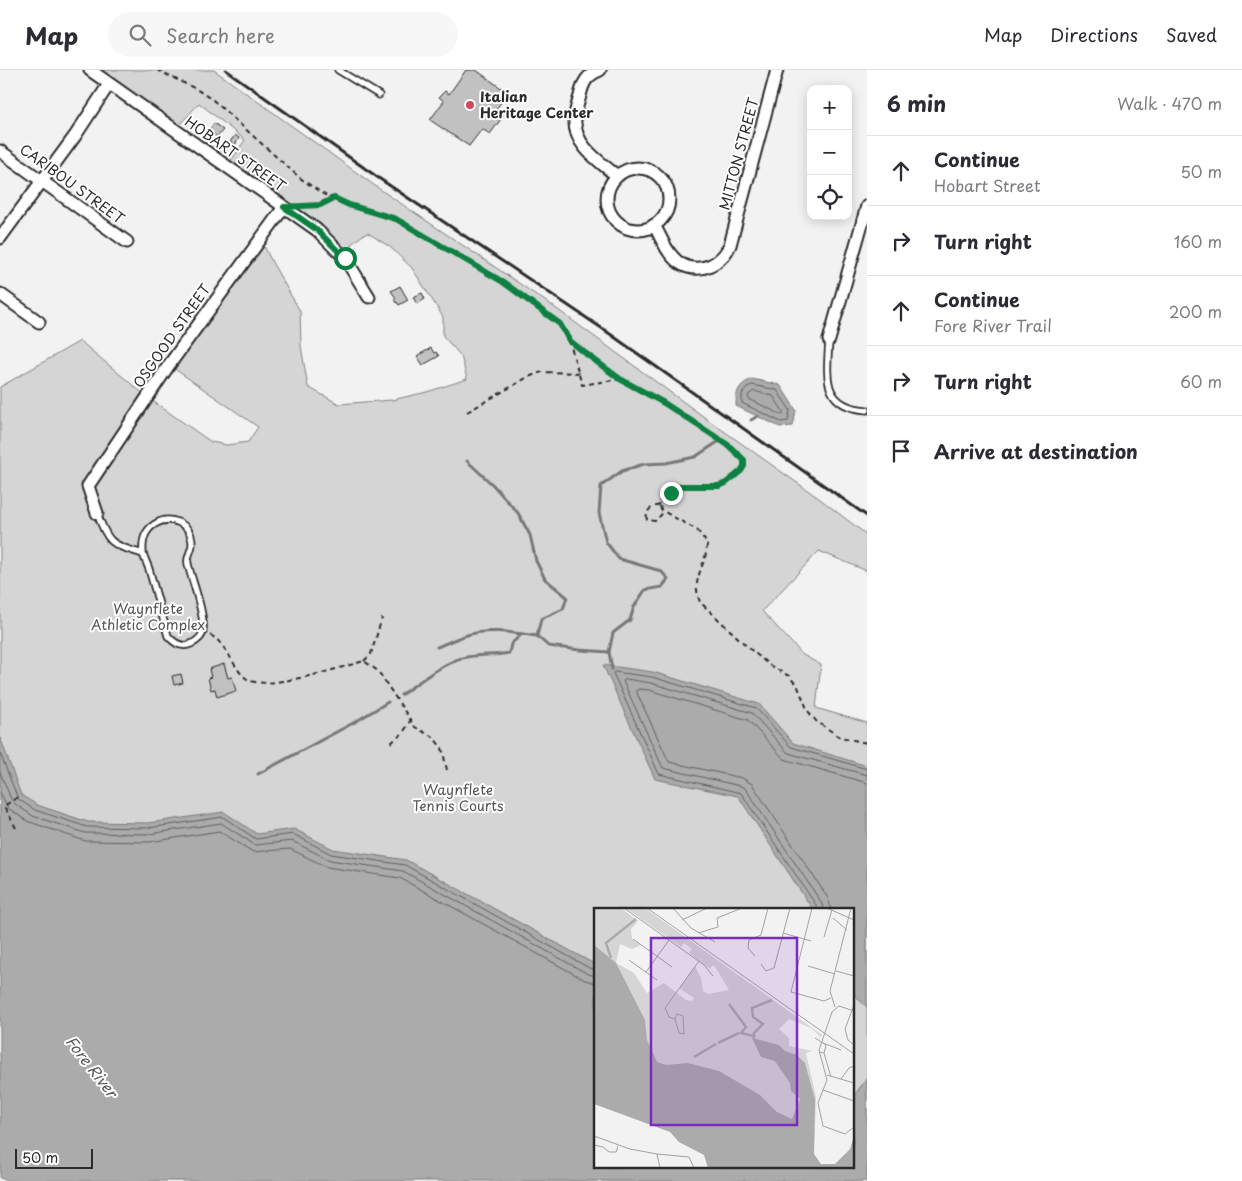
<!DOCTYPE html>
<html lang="en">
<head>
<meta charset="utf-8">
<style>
  body { margin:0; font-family:"Playpen Sans",sans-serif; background:#f7f7f7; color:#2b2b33 }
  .controls { position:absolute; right:15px; top:15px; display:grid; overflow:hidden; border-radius:10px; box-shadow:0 2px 12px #0003 }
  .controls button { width:45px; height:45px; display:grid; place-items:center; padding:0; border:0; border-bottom:1px solid #e1e1e2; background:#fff; color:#2b2b33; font:25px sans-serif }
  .scale { position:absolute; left:15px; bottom:12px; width:78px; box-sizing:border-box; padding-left:5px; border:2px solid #2b2b2b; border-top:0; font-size:14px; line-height:18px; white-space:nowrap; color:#2b2b2b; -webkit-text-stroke:4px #fff; paint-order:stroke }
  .stop { position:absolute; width:15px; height:15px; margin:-11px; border:4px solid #0b8043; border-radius:50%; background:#fff }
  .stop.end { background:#0b8043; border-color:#fff; box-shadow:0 1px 5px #0008 }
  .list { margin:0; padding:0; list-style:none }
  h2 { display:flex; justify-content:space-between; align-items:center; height:65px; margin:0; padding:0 20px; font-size:21px }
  h2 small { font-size:16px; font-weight:400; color:#7c7c81 }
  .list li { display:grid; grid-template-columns:32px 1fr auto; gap:15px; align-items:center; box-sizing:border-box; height:70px; padding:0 20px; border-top:1px solid #e1e1e2 }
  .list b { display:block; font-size:19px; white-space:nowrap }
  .list p { margin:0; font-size:16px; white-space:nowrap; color:#7c7c81 }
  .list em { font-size:16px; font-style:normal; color:#7c7c81 }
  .icon { flex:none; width:28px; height:28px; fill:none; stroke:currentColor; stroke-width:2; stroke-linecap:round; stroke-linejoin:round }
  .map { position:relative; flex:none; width:867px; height:1111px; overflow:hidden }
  header { display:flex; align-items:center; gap:30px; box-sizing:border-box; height:70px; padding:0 25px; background:#fff; border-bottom:1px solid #e1e1e2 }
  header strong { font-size:24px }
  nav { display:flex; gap:28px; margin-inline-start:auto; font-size:18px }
  .search { width:350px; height:45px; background:#f7f7f7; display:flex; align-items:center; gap:12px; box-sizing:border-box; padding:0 18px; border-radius:28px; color:#7c7c81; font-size:19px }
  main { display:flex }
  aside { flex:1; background:#fff }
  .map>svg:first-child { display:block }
  .green { fill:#d5d5d5; stroke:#808080; fill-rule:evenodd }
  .water { fill:#ababab; stroke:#787878 }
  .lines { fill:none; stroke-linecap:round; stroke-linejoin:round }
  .shore { stroke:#5e5e5e; stroke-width:1 }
  .stream { stroke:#787878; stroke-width:3 }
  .building { fill:#c1c1c1; stroke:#2b2b2b }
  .service-casing { stroke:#2b2b2b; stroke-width:9 }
  .minor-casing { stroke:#2b2b2b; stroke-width:15 }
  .path { stroke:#2b2b2b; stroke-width:2; stroke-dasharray:5 4; stroke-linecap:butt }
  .service { stroke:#fff; stroke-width:5.5 }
  .minor { stroke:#fff; stroke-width:11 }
  .rail { stroke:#2b2b2b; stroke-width:3 }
  .route { stroke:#0b8043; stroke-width:6 }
  .poi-dot { fill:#d1495b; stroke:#fff; stroke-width:2 }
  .labels { text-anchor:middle; stroke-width:4; stroke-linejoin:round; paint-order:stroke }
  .poi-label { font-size:14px; font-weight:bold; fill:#2b2b2b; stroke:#fff; text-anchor:start }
  .street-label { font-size:14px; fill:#2b2b2b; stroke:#fff }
  .park-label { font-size:14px; fill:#565656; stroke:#fff }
  .water-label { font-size:15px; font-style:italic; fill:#585858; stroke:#fff }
  .inset-river { fill:none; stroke:#ababab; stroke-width:2.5 }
  .inset-road { fill:none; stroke:#a2a2a2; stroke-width:1 }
  .view { fill:#7b2cbf; fill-opacity:0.15; stroke:#7b2cbf; stroke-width:2.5 }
  .inset-edge { fill:none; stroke:#2b2b2b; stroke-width:2.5 }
</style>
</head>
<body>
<header>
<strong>Map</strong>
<div class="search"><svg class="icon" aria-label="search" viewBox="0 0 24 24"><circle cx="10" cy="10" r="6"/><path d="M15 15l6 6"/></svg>Search here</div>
<nav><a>Map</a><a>Directions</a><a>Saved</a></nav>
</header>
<main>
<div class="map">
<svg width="867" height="1111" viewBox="0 0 867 1111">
  <rect width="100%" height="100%" fill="#f2f2f2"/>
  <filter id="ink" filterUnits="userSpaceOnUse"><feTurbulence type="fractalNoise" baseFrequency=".02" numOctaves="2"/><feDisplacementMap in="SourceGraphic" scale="10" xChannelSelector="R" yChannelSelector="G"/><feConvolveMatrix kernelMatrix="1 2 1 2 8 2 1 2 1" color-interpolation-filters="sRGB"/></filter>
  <g filter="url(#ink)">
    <path class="green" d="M99,0h115l164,118 176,119 150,110 116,82 47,36v36l-48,-20 -57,60 41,44 18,10 -5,43 51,15v458h-377l-490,-346v-448l80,-46 67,56 64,45 16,3 21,-3 10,-15 -89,-62 91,-127 13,26 27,47 1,35 7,41 31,17 53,-4 35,-8 40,-13 -6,-23 -18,-20v-19l-31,-49 -22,-21 -22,-14 -5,2 -12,9 -1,13 -20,-23 -100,-72 15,-22 -46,-37 -21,24zM596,840h257v257h-257z"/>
    <g class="water">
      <path d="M752,309l28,6 16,25 -3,16 -13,1 -44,-21c0,-15 2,-21 16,-27z"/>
      <path d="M603,595l50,7 106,32 34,39 74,23v241l-14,-13v-84h-40l-75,-114 -83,-17z"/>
      <path d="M0,667l21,58 16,10 51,17 60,1 76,-11 33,22 37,-5 39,20 73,11 190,105v202h257v-70l14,-19v103h-859l-8,-3z"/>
    </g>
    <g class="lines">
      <g class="shore">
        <path d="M752,315l25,5 13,20 -2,11 -7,1 -39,-19v-9l6,-7z"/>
        <path d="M754,321l19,5 10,15v3h-3l-31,-15 -1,-3z"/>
        <path d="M0,683l18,46 17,11 52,17 61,1 75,-11 33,22 37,-5 38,20 74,11 186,104h5"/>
        <path d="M0,702l11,27 4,5 18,12 52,17 64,1 72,-11 34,22 37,-4 38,19 73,11 185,103 8,2"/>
        <path d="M0,722l8,16 19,13 58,20 65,1 69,-11 34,21 37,-3 37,18 73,11 185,102 11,3"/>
        <path d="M817,840l-1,-5 -75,-112 -82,-19 -46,-101 2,-1 37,5 104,31 35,39 76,22"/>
        <path d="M824,840l-3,-8 -76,-114 -5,-2 -77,-18 -40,-87 3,-2 25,4 101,30 36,40 79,22"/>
        <path d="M831,840l-3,-12 -76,-114 -10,-6 -73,-16 -33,-71 2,-2 11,1 99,30 36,39 83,24"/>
      </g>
      <g class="stream">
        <path d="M751,350l7,-4"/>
        <path d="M467,391l26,24 25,28 12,22 6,26 9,18 22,18 -4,12 -22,10 -4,17 11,10 32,4 29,2"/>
        <path d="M437,577c10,-4 20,-9 30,-12 22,-7 48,-2 70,1"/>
        <path d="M612,599l-3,-17 4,-19 17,-13 4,-13 11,-17 17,-3 6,-8 -7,-8 -42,-12 -13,-17 -7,-29 2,-27 21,-15 22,-7 22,-1 29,-6 26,-17"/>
        <path d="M401,625c17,-12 40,-31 61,-37 15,-4 31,-2 47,-5l2,-9 11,-10"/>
        <path d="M258,704l97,-52 33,-20"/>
      </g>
    </g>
    <g class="building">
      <path d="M466,0h10l32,23 -12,16 8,6 -14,19 -8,-5 -13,17 -39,-26 14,-19 -5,-4 6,-6 4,3z"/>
      <path d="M214,53l9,7 -6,7 -8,-6z"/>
      <path d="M235,65l4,3 -4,7 -5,-3z"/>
      <path d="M400,216l8,14 -9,5 -2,-3 -1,1 -2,-4 2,-1 -5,-7z"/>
      <path d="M422,223l3,6 -8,5 -4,-7z"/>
      <path d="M431,278l3,5 2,-1 3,4 -16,9 -6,-9z"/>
      <path d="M224,594l4,14 4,-1 4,14 -19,6 -2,-8 -4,1 -3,-12 3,-1 -2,-8z"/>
      <path d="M181,604l2,9 -9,2 -2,-9z"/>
    </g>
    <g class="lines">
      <g class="service-casing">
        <g id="service">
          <path d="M338,0l41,25"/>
          <path d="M829,270c-2,36 -8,67 38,70"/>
          <path d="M97,443c12,32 14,31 46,41l6,15 19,67c6,7 14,12 23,8 6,-3 12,-7 12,-14 2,-16 -11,-49 -15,-66 -2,-8 5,-14 4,-22 -1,-19 -22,-27 -37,-18 -11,7 -13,17 -12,30"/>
        </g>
      </g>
      <g class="minor-casing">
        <g id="minor">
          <path d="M90,0l227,160 28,28 24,39"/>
          <path d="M600,0c-13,5 -17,12 -20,26 -2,7 -5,15 -5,23 -2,26 24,42 42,57"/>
          <path d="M0,81l127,91"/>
          <circle cx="638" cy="129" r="31"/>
          <path d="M654,155c6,10 10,22 18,31 18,22 48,12 58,-11l47,-175"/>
          <path d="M0,168l75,-102 34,-52"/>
          <path d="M0,224l39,28"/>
          <path d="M829,270l38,-134"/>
          <path d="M97,443l-9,-27 81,-121 115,-158"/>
        </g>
      </g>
      <g class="path">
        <path d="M157,0l39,19 17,11 87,78 23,16 26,11 47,14 107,63 57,42 9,16 16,13 35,26 44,24 57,37 19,15 4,5v6l-3,5 -15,12 -7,2 -38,1 -20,14 -1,5 1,5 36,20 10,13c0,24 -17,34 -7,59l49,46 20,17 20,11 9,11 10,24 8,10 24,16 27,6"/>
        <path d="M302,136l18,-1 13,-7"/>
        <path d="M569,270l13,45 38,-6"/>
        <path d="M467,342l61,-35 14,-5 37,1"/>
        <path d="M660,435c-9,2 -15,5 -13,15l8,1 9,-9"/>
        <path d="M210,565c18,9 22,33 37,44 18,13 95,-12 117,-18l14,10 37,56 18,10 9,11 5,22"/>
        <path d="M364,591l7,-7 11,-36"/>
        <path d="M391,673l12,-10 7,-12"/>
        <path d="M16,758l-12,-22 17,-11"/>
      </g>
      <use href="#service" class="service"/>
      <use href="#minor" class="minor"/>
      <path class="rail" d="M226,0l154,109 223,150 264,187"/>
    </g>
  </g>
  <g class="lines" filter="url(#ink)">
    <path class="route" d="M345,188l-28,-28 -33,-23 36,-2 14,-7 15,7 47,14 107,63 57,42 9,16 16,13 35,26 44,24 64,42 16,15v6l-3,5 -15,12 -7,3h-38l-10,7"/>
  </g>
  <circle class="poi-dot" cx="470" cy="35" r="5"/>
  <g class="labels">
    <g class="poi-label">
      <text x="480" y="32">Italian<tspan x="480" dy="16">Heritage Center</tspan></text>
    </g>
    <g class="street-label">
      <text transform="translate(235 84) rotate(35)" y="5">HOBART STREET</text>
      <text transform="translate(739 84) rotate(-75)" y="5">MITTON STREET</text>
      <text transform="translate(72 114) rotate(36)" y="5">CARIBOU STREET</text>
      <text transform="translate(172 266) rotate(-55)" y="5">OSGOOD STREET</text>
    </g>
    <g class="park-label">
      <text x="148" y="544">Waynflete<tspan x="148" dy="16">Athletic Complex</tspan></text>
      <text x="458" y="725">Waynflete<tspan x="458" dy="16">Tennis Courts</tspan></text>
    </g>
    <g class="water-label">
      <text transform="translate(91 997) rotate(52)" y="5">Fore River</text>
    </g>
  </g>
  <g transform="translate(594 838)">
    <rect width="260" height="260" fill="#f2f2f2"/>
    <path d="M0,0h27l17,13 -7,8 1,10 9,6 -9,4 -12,-5 -4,19 18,10 13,20 17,-10 22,17 6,1 2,-3 -15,-10 16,-22 6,12 2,13 5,3 21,-4 -13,-22 -3,-3 -3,4 -21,-16 3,-4 -8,-6 -3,4 -55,-39h19l177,127 -3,4 1,-3 -9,-8 -22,-9 -10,10 10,9v8l24,5 -7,2 10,44 -2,57 -138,-47 -82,-153z" fill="#d5d5d5"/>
    <path d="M0,37l22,18 29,57 2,20 10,22 9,3 22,-2 31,8 41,24 17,17 15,7 8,-20 -9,-8 -1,-8 -15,-22 -14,-4 -9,-19 27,7 6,6 12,4 8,8 10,37 -1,54 7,10h14l15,-15 4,-13v32h-146l-4,-13 -25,-13 -9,-10 -76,-28z" fill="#ababab"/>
    <path class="inset-river" d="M17,50l-5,-15 30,-24M135,96l17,23 -5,6 12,3M160,131v-6l9,-9 -10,-7 -1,-9 20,-8M124,135l21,-10M100,149l22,-13"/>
    <path class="inset-road" d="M30,0l80,57 9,11M53,0l207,146M79,0l18,20 24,14M218,0l-21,84 33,9 7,-3M233,0l27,12M239,10l14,12M88,12l25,-12M104,25l20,-6 -1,-9 25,-10M189,25l28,8M230,29l8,-27M39,31l39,28M161,48l-7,-8 1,-8 12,-5 7,-27M35,52l28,20M167,56l5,7 8,-3 16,-60M214,58l27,8M242,63l18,5M52,64l23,-32M260,97l-9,24 3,11 6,5M241,99l-5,-16 21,-83M260,103l-15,-5 -7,6 -13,38 8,30 -9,23 5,23 22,8 9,-7M81,111l2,-5 6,2 1,18 -5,-1 -4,-14 -6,-2 -4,-9 34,-47M221,130l11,7 -2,8 -5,-1M229,135l18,7M230,145l7,24M233,167l27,8M247,171l8,-11 5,-2M229,182l31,11M0,228l36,13 27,5 3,14M0,237l9,2 6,5h7l2,-6M63,246l32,3 5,11"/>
    <path class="view" d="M57,30h146v187h-146z"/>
    <rect width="260" height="260" class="inset-edge"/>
  </g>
</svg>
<div class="controls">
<button>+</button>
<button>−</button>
<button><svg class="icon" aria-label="locate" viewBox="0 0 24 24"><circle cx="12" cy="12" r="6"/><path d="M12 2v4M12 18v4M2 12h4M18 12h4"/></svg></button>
</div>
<div class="scale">50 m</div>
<div class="stop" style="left:345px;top:188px"></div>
<div class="stop end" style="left:671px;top:423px"></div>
</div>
<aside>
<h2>6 min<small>Walk · 470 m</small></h2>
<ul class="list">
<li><svg class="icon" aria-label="ahead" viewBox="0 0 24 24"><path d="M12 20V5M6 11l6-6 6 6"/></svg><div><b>Continue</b><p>Hobart Street</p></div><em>50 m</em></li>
<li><svg class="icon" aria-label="right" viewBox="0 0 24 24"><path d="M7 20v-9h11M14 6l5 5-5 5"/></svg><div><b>Turn right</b></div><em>160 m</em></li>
<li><svg class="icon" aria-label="ahead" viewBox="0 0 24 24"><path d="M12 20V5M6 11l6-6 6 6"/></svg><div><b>Continue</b><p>Fore River Trail</p></div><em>200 m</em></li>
<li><svg class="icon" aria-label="right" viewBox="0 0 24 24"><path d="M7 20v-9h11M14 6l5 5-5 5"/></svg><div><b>Turn right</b></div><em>60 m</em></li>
<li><svg class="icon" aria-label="arrive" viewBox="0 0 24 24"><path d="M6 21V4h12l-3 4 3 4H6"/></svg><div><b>Arrive at destination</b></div></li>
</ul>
</aside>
</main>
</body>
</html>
